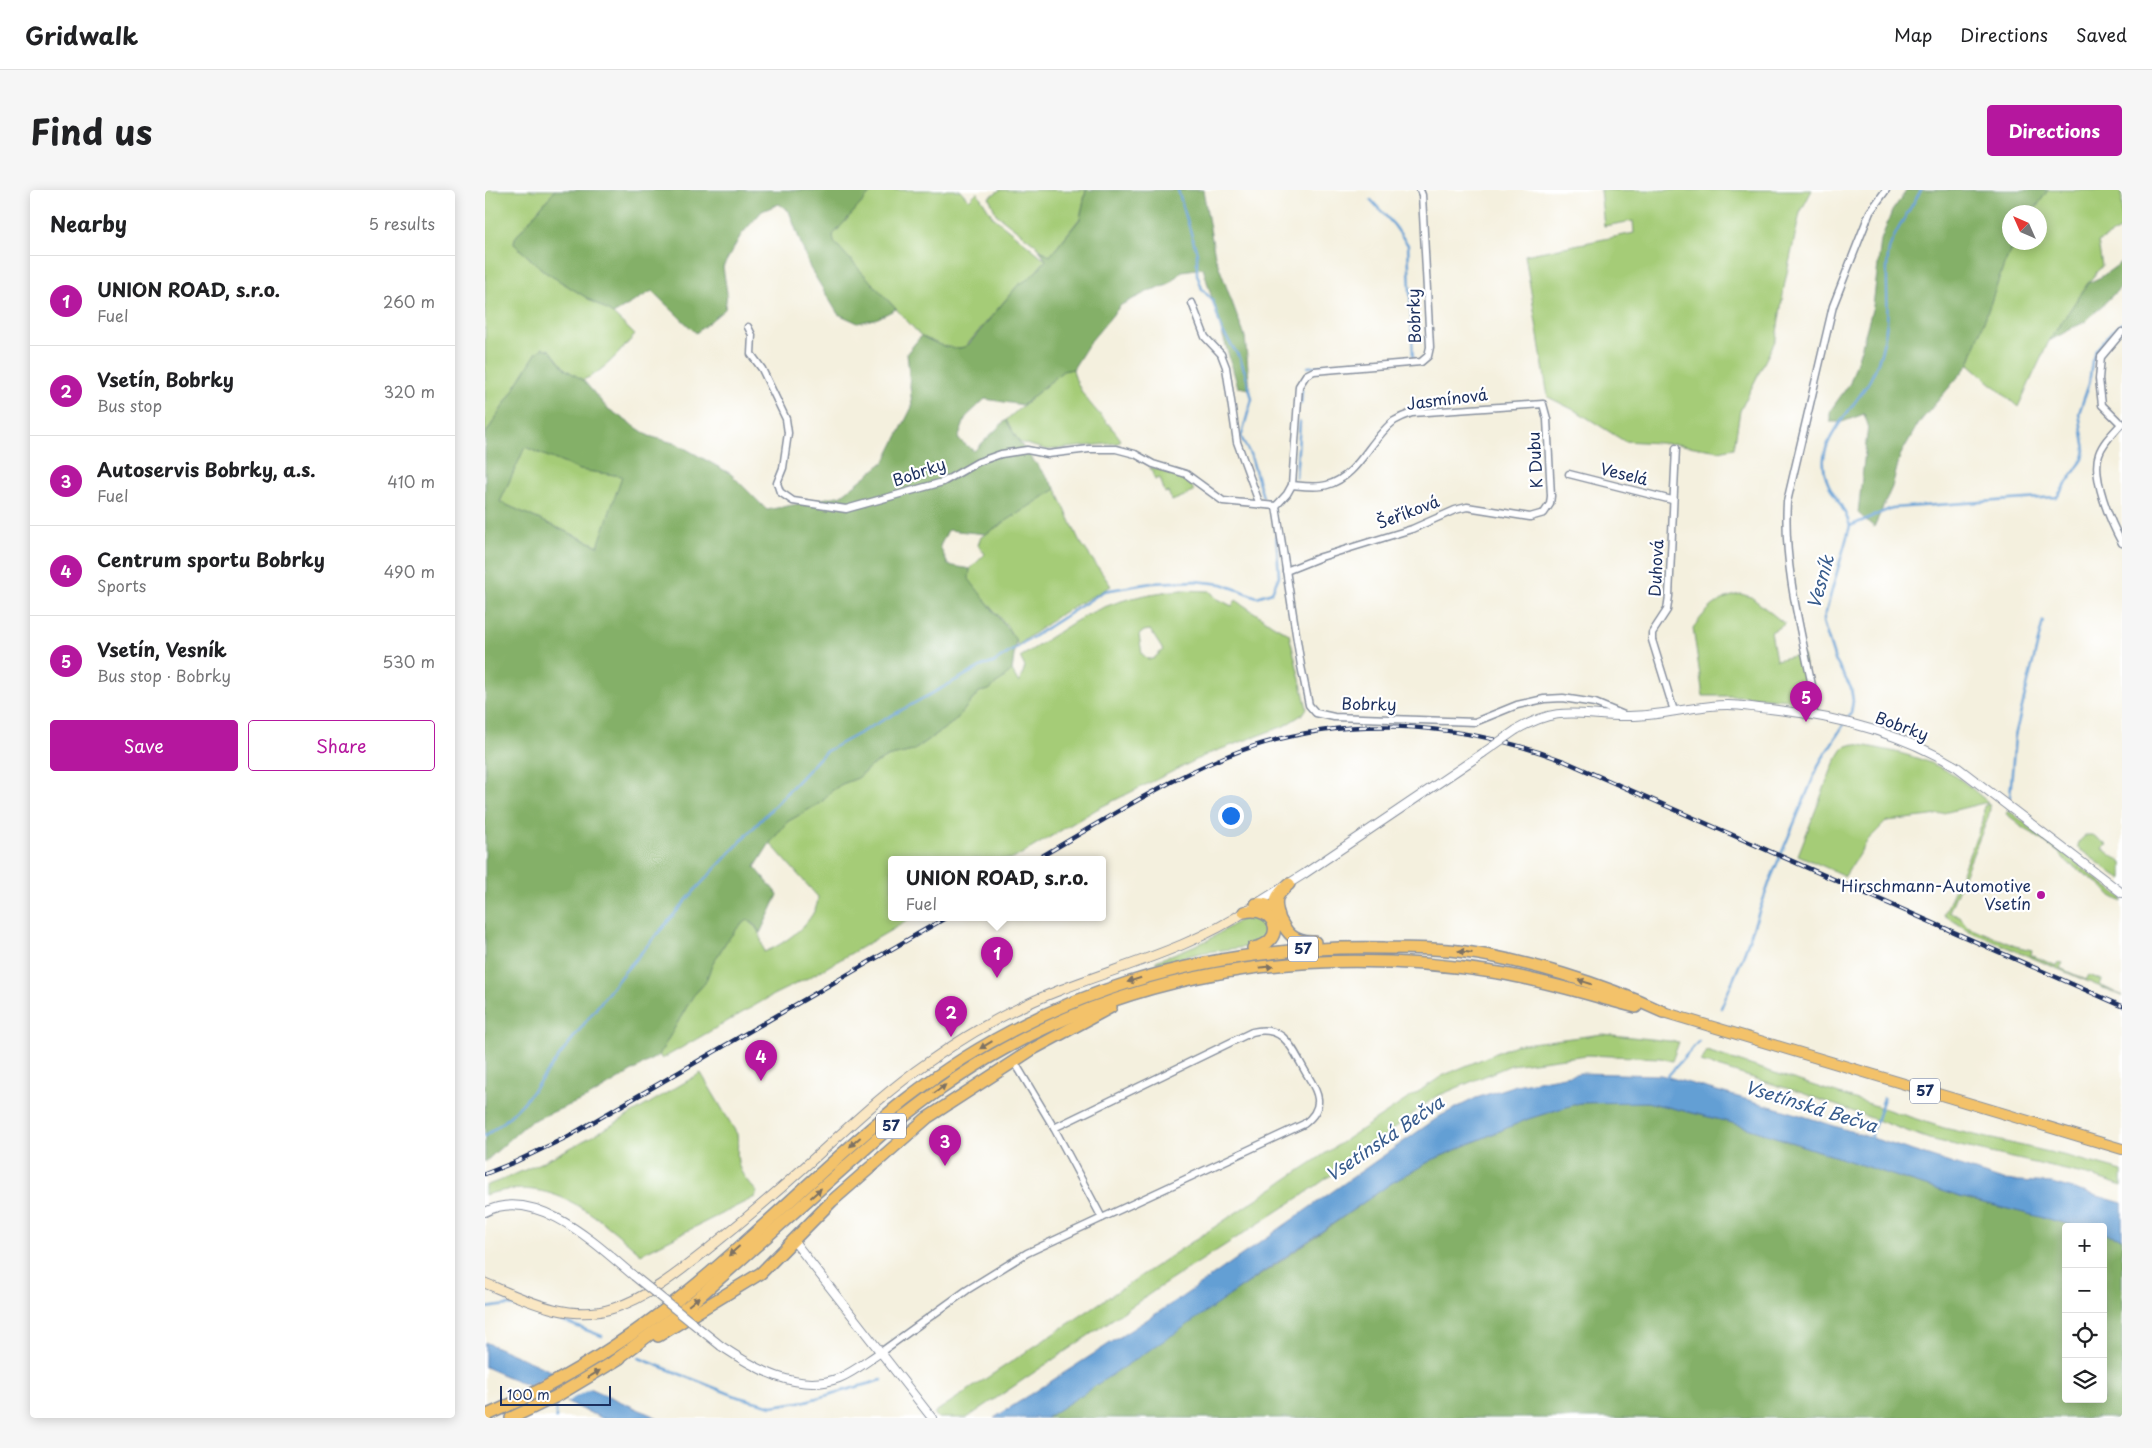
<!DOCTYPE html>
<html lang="en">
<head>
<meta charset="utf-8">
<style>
  body { margin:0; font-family:"Playpen Sans",sans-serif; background:#f6f6f6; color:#202124 }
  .controls { position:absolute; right:15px; bottom:15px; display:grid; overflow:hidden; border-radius:5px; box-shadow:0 2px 12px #0003 }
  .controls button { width:45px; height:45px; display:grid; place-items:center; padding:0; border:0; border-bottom:1px solid #e0e0e0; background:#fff; color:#202124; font:25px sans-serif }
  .compass { position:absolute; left:1517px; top:15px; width:45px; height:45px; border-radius:50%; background:#fff; box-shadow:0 2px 12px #0003; rotate:315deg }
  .scale { position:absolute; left:15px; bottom:12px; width:111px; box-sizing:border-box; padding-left:5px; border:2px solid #1b2f5e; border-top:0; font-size:14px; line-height:18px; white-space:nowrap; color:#1b2f5e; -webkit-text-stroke:4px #fff; paint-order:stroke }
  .you { position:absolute; left:745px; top:625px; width:18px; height:18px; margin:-12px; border:4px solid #fff; border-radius:50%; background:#1a73e8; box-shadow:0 0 0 8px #1a73e833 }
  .badge { display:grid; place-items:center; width:32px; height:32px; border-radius:50%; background:#b5179e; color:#fff; font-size:16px; font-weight:700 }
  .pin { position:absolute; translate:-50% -41px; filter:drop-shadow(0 1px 2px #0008) }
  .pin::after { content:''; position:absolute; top:26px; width:18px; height:15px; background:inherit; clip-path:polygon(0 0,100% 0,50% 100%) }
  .popup { position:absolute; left:403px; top:666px; width:218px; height:65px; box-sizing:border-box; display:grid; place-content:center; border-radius:5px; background:#fff; filter:drop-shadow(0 1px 4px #0005); font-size:16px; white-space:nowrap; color:#757577 }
  .popup b { font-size:19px; color:#202124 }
  .popup::after { content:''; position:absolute; left:50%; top:100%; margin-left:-10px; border:10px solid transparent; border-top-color:#fff }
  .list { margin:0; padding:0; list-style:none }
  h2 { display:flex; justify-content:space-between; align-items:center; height:65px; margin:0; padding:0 20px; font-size:21px }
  h2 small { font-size:16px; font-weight:400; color:#757577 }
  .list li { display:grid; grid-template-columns:32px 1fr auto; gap:15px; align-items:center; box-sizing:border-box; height:90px; padding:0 20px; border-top:1px solid #e0e0e0 }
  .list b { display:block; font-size:19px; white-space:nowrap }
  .list p { margin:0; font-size:16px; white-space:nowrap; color:#757577 }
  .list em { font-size:16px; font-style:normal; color:#757577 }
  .actions { display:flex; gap:10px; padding:15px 20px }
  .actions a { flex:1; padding:11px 0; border:1px solid #b5179e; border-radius:5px; text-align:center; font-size:18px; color:#b5179e }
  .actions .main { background:#b5179e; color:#fff }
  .icon { flex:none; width:28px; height:28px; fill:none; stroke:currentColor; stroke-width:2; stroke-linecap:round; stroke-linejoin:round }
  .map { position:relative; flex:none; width:1637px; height:1228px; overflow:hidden; border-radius:5px }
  header { display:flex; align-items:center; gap:30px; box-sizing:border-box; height:70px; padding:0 25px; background:#fff; border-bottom:1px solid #e0e0e0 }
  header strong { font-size:24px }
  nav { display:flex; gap:28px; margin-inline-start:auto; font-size:18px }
  .intro { display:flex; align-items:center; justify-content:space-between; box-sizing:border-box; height:120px; padding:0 30px }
  h1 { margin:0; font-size:35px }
  .button { padding:12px 22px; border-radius:5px; background:#b5179e; color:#fff; font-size:18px; font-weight:700 }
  main { display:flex; gap:30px; padding:0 30px }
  aside { flex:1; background:#fff; border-radius:5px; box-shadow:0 2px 12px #0003 }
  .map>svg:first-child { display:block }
  .green { fill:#a5cc77; stroke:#607e6a; fill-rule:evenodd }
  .forest { fill:#84b068; stroke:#507063; fill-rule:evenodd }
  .water { fill:#649fd4; stroke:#406799 }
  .pier { fill:#f4f0de }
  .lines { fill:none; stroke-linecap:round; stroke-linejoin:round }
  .stream { stroke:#649fd4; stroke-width:2.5 }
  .minor-casing { stroke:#88909e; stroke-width:9 }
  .tertiary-casing { stroke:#88909e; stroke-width:10 }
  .secondary-casing { stroke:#88909e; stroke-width:11 }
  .primary-casing { stroke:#88909e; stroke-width:12 }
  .trunk-casing { stroke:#88909e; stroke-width:14 }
  .minor { stroke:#fff; stroke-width:6 }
  .tertiary { stroke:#fff; stroke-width:8 }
  .secondary { stroke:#fae7c3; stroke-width:9 }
  .primary { stroke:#f3c26a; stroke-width:10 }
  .trunk { stroke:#f3c26a; stroke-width:11 }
  .rail-casing { stroke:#1b2f5e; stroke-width:4.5 }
  .rail { stroke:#fff; stroke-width:2.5; stroke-dasharray:8; stroke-linecap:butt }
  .tertiary-bridge-casing { stroke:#88909e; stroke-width:10; stroke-linecap:butt }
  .tertiary-bridge { stroke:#fff; stroke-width:8 }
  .oneway { fill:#7c7163 }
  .poi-dot { fill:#b5179e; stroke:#fff; stroke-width:2 }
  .labels { text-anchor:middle; stroke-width:4.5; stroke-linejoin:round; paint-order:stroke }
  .shield { fill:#fff; stroke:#5f6d8e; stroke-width:1 }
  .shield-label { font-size:15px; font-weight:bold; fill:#1b2f5e }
  .street-label { font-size:16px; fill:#1b2f5e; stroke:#fff }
  .poi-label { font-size:16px; fill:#1b2f5e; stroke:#fff; text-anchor:end }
  .water-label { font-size:18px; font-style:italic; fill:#385c8d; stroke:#fff }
</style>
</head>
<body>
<header>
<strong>Gridwalk</strong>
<nav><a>Map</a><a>Directions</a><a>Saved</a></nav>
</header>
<div class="intro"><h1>Find us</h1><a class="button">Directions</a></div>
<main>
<aside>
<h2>Nearby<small>5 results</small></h2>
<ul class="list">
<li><span class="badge">1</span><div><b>UNION ROAD, s.r.o.</b><p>Fuel</p></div><em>260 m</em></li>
<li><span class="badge">2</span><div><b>Vsetín, Bobrky</b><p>Bus stop</p></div><em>320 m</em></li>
<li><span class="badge">3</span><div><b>Autoservis Bobrky, a.s.</b><p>Fuel</p></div><em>410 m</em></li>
<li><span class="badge">4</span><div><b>Centrum sportu Bobrky</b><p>Sports</p></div><em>490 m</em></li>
<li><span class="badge">5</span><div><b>Vsetín, Vesník</b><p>Bus stop · Bobrky</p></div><em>530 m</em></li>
</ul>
<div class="actions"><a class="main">Save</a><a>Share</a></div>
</aside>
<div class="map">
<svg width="1637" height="1228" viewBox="0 0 1637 1228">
  <rect width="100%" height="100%" fill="#fff"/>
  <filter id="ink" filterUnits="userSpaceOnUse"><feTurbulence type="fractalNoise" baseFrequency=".02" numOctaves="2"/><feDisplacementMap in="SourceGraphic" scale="10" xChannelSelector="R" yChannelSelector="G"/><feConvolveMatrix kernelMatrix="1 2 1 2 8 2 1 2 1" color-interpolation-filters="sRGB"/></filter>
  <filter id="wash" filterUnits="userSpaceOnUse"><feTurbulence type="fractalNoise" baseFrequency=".0096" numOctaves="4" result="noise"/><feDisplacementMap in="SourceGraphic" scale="20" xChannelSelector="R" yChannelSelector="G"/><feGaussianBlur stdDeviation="1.12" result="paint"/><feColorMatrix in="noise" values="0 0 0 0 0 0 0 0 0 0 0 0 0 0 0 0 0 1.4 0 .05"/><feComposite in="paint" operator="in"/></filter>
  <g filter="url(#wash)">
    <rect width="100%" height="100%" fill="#f4f0de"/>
    <g class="green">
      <path d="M0,0h70l-40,48 -1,6 31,28 68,42 22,21c-15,16 -31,37 -52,45l-18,-11 -15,-19 -13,2 -52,83z"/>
      <path d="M388,0h87l9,10 8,-8 16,25 53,43 -18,20 -10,5 -53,62c-16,3 -30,-4 -44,-11l-87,-94 -1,-7z"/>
      <path d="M515,0h86l-6,28 -30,38 -54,-42 -7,-17z"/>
      <path d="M1115,0h212l-12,23 -15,69 -9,57 -36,72 -6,37 -15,3 -43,-7 -52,-3 -46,-29 -30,-15 -23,-142 109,-22 -1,-12 -29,5z"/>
      <path d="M1563,0h74v39l-24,13 4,24 -14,17 -39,58 -31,66 -49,-43 35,-99 10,-22 25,-1v-30h-6z"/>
      <path d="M588,179c5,30 33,48 48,71l-3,3 -71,7 -28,-8 -13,-22 57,-49z"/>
      <path d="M40,257l55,23 42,6 -23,70 -99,-44z"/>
      <path d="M665,277l30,8 10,5 4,12 -22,9 -4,-9 -3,1 -5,-15 -5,2z"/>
      <path d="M571,299l23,51 32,46 -49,27 -44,32 -11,-19 -39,-47 2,-10 15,-15 -7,-9 3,-8z"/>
      <path d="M697,400l28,1 6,7 16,8 4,-6 37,25 16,9 18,74 -4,6 -19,12 -76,28 -111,55 -84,50h-121v58h22l-104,60 -37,18 -111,64 -3,-4 34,-59 12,-13 7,-18 14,-23 14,-17 8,-5c12,8 13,20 16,32 20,-7 54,-32 54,-55l-48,-54 17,-21 35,-20 8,-10 12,-8 16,-6 13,-12 16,-9 26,-6 42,-30 24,-29 10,-2 23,-19 7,12 6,-16 -5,-10c29,-17 56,-40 87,-51 23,-9 50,-14 75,-16zM665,440l13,20 -10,9h-5l-6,-5 -3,-19 5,-4z"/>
      <path d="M1256,404l10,3 34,27 -14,8 5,28 27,-6 7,39 -4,7 -7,1 -56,-5h-40l-10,-68c13,-18 24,-30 48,-34z"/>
      <path d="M1369,554c35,6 69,12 100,31 12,8 23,18 34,27l-57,14 -44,5 -19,19 -23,36 -47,-21 36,-92 10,-16z"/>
      <path d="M1504,614l1,5 -2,9 -39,94 11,5 7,9 48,20 17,4 -1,5 26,11 2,-4 4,1 -3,5 26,12 3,-5 13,5 -2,5 22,11 -153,-65 -25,-16 39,-94 1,-15z"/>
      <path d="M1523,620l114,88v4l-11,-6 -10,-11 -33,-22 -10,-11 -26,-19 -11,-6 -4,-5 -11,-8z"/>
      <path d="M1602,645h6l14,10 -4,4 19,14v17l-44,-32c-1,-6 4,-10 9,-13z"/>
      <path d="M772,724l12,10v12l-15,10 -48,6 -50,11v-2l52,-21 40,-25z"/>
      <path d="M1118,844l76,8 -7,19 -12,-3 -73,-3 -76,10 -76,32 -74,57 -58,41 -146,94 -190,129h-29l-4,-5 508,-337 73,-31z"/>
      <path d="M1222,861l237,77 127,29 51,14v15l-30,-10 -163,-37 -127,-46 -101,-31z"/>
      <path d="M216,883l36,61c2,10 -1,18 1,28 1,11 12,22 19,30l-2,5 -114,57c-47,-40 -89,-80 -156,-59v-9c76,-27 146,-73 216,-113z"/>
    </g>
    <g class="forest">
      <path d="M70,0h318l-40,45 1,7 62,67 -18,9 -20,5 -20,-9 -28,-46 -21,-57 -10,-7 -17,7 -21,24 -18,32 4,26 -2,16 -29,24 -44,-42 -39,23 -68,-42 -31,-28 1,-6z"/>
      <path d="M601,0h117l12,66 30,81 5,52 -12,-2 -35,-119 -21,3 -14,14 -17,5 -30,15 -31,37 -17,27 -10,2 -40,34 -38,-6 -19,18 -8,22 16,12 32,-31 13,22 37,47 -70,45 -38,-4 -8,16 8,19 22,4 -1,10 47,61 -4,31 -23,19 -10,2 -24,29 -42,30 -26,6 -16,9 -13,12 -16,6 -12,8 -8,10 -35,20 -17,21 -15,24 23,28 -18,38 -6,-9 -6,-4 -8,5 -14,17 -14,23 -7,18 -12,13 -34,59 -70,42 -60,25 -44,40v-727l52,-83 6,-4 7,2 15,19 18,11 24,28 42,28 28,8 54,30 36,36 75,-15 43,-34 27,-54 -5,-54 14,-17c13,6 35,19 48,8l49,-59c12,-6 20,-15 28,-25l-7,-11 11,7 30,-37zM40,257l55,23 42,6 -24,70 -98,-44z"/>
      <path d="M1422,0h141l-15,22h-24v30l5,1 -10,22 -35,99 -51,60 -18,32 -8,31 -18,40 -16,-14 10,-88 -4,-11 -22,8h-12v-11l20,-28 11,-34 12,-43 8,-66 11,-29z"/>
      <path d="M1637,72v24l-36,35 -37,20 39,-58 13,-6z"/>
      <path d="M1130,911l32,1 82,20 231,75 121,30h-15v172h37v-166l19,5v180h-1076l225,-150 119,-84 42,-24 96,-41 51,-16z"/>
    </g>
    <g class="water">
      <path d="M1095,883l81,2 133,38 209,67 49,3 70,20v35l-19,-5v-6h-23l-120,-30 -231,-75 -32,-8 -50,-12 -68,1 -51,16 -57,24 -39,17 -42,24 -210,146 -134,88h-52l188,-121 258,-181 36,-18 40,-13z"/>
      <path d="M0,1152l173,76h-56l-117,-51z"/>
    </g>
    <path class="pier" d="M73,1181l35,16 -30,17 -36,-16z"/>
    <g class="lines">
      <g class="stream">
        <path d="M693,0l19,63v21l5,15 11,12 9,30 18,27 6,17 6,24 -11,38 10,19 12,41"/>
        <path d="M823,177l105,-9 -5,-113 -14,-20 -23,-25"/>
        <path d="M816,214l1,-14"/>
        <path d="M811,288l4,-56"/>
        <path d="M788,320v8"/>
        <path d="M1365,336l42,-18 165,-11 26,-38 2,-9 -6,-37 10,-29 3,-23 4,-11 15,-18 11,-9"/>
        <path d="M1525,607l5,-61 28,-115"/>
        <path d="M1236,818l21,-49 29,-81 49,-116 31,-49 2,-12 -2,-13 -16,-28 -12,-38 27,-96c-7,-27 -29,-38 -26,-69 4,-26 33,-54 46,-77 10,-18 15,-39 17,-58 2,-25 -3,-48 2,-72 2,-13 25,-47 32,-60"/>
        <path d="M1180,889l34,-38"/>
        <path d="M0,946l20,-15 19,-19 97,-126 76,-88 128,-136 157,-86 11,-3 111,-72 48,-8 43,-2 27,3 35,13 15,-5 7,-16 -4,-59"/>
        <path d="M1385,949l14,-41"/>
        <path d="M0,1118l23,-3 20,3 74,28"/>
        <path d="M154,1168l99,39 34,9 34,-5 76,-21"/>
        <path d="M71,1210v18"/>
      </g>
    </g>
  </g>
  <g filter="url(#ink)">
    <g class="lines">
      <g class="minor-casing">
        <g id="minor">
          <path d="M935,0l2,5 8,152 -2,9 -7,6 -107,9 -8,4 -7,11 -7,99 -5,9 -11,12 25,160 8,39 7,8 18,4 141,5 42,-17 27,-6 19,-1 32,5 29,12"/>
          <path d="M707,113l13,34 16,17 5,13 11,75 23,63"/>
          <path d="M263,137l4,8 -1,19 11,15 24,50 2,14 -5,35 -6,15 3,9 13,9 53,8 97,-27 35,-20 23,-8 26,-4 21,4 41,-5h27l19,5 18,10 33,10 37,27 53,5"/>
          <path d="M1637,233c-8,9 -19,19 -23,31 -8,23 12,69 23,89"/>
          <path d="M1636,234l-19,-19 -3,-26 2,-22 21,-25"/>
          <path d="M1084,284l103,26"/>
          <path d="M801,381l35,-14 91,-28 43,-19 12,-3 63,10 14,-4 6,-9 1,-8 -4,-77 -4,-15 -131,9c-6,2 -13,5 -18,8 -24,18 -36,56 -67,64 -11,3 -24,1 -35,0"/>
          <path d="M1189,521l-22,-71v-7l15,-23 2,-14 7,-148"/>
          <path d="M1328,524l2,-14c-13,-65 -32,-132 -28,-198l46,-196 37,-94 16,-22"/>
          <path d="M569,938l198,-96c32,-8 40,16 53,39 5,9 12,18 13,28 1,11 -6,19 -14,25l-202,94"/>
          <path d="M396,1162l86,-62 60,-37 75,-35 -48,-90 -40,-67"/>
        </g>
      </g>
      <g class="tertiary-casing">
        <g id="tertiary">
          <path d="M1031,540c45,-26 62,-14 110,-14 34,1 68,-11 102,-11 14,0 28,3 42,4 65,7 130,23 187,58l165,126"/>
          <path d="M771,714l48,-30 179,-121"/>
          <path d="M0,1022c51,-27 113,34 149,64"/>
          <path d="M308,1050l139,178"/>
          <path d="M236,1156c33,22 77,48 118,32 15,-6 28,-17 42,-26"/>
        </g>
      </g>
      <g class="secondary-casing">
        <path id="secondary" d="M0,1093c40,17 85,40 129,25 35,-11 66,-37 94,-59 39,-31 76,-63 113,-97 34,-31 68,-63 106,-89 41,-29 86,-55 133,-73 64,-25 132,-42 189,-81"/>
      </g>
      <g class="primary-casing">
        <path id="primary" d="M1178,822l459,137"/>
      </g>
      <g class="trunk-casing">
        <g id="trunk">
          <path d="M771,714c32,-3 17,40 59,38"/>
          <path d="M759,722c34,-7 43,31 9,36"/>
          <path d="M794,726c-6,-18 -2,-21 10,-32"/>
          <path d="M173,1146l103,-63 71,-72 95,-83 106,-69 78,-42"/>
          <path d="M128,1172l79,-59 190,-169c39,-31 78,-61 122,-85 153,-85 324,-103 495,-76 47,8 91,22 137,34"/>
          <path d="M0,1226c58,-25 112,-56 162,-93 92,-67 169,-152 258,-223 138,-109 306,-156 480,-152 24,0 49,0 73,3 66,8 145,33 205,61"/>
          <path d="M26,1228l44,-21 65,-39"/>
        </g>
      </g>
      <use href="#minor" class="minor"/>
      <use href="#tertiary" class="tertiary"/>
      <use href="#secondary" class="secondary"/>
      <use href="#primary" class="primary"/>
      <use href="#trunk" class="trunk"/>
      <g class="rail-casing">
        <g id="rail">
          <path d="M552,669c62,-36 124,-76 190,-103 109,-44 229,-36 337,5l558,245"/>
          <path d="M0,984l30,-12 52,-25 380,-220"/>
        </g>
      </g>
      <use href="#rail" class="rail"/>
      <g class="tertiary-bridge-casing">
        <g id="tertiary-bridge">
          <path d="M998,563l33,-23"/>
          <path d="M149,1086l87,70"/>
        </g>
      </g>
      <use href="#tertiary-bridge" class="tertiary-bridge"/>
    </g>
    <defs><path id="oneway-solid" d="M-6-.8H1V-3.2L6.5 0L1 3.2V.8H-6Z" transform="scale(1.25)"/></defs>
    <g class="oneway">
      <use href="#oneway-solid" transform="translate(980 762) rotate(-172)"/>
      <use href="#oneway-solid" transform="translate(781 777) rotate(-6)"/>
      <use href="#oneway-solid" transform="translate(649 790) rotate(162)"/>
      <use href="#oneway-solid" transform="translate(1100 792) rotate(-162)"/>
      <use href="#oneway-solid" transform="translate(501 855) rotate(149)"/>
      <use href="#oneway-solid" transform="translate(455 899) rotate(-36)"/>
      <use href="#oneway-solid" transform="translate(370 952) rotate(138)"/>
      <use href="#oneway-solid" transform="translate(331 1003) rotate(-42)"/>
      <use href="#oneway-solid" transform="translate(249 1061) rotate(138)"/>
      <use href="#oneway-solid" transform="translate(209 1111) rotate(-40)"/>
      <use href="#oneway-solid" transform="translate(109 1184) rotate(-31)"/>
    </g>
  </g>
  <circle class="poi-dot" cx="1556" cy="705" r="5"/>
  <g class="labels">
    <g class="shield">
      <rect x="803" y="746.5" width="30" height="25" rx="4"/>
      <rect x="1425" y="888.5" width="30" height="25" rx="4"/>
      <rect x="391" y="923.5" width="30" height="25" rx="4"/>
    </g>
    <g class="shield-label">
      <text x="818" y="764">57</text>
      <text x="1440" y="906">57</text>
      <text x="406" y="941">57</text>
    </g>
    <g class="street-label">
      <text transform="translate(929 126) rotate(-92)" y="6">Bobrky</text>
      <text transform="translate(962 209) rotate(-7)" y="6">Jasmínová</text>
      <text transform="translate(1050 270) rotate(-93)" y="6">K Dubu</text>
      <text transform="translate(434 282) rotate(-19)" y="6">Bobrky</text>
      <text transform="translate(1139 284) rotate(14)" y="6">Veselá</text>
      <text transform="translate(923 322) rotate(-21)" y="6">Šeříková</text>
      <text transform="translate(1171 378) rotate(-87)" y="6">Duhová</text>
      <text transform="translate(884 514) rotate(1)" y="6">Bobrky</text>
      <text transform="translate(1417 536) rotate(20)" y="6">Bobrky</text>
    </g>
    <g class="poi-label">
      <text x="1546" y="702">Hirschmann-Automotive<tspan x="1546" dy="18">Vsetín</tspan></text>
    </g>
    <g class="water-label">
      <text transform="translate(1336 392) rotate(-74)" y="6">Vesník</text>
      <text transform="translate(1326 917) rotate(17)" y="6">Vsetínská Bečva</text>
      <text transform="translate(900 949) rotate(-34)" y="6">Vsetínská Bečva</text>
    </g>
  </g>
</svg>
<div class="controls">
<button>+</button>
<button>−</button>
<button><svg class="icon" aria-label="locate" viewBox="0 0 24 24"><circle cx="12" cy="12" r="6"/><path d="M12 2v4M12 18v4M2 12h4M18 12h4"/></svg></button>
<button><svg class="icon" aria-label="layers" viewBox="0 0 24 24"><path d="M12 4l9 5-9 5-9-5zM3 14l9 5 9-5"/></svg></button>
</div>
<svg class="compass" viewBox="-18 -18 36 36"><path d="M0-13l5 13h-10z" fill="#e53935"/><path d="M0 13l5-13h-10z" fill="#757577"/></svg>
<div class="scale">100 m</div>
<div class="you"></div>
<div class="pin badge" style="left:512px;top:788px">1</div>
<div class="popup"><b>UNION ROAD, s.r.o.</b>Fuel</div>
<div class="pin badge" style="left:466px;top:847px">2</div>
<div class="pin badge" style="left:460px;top:976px">3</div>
<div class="pin badge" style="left:276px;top:891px">4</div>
<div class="pin badge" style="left:1321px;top:532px">5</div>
</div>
</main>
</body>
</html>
